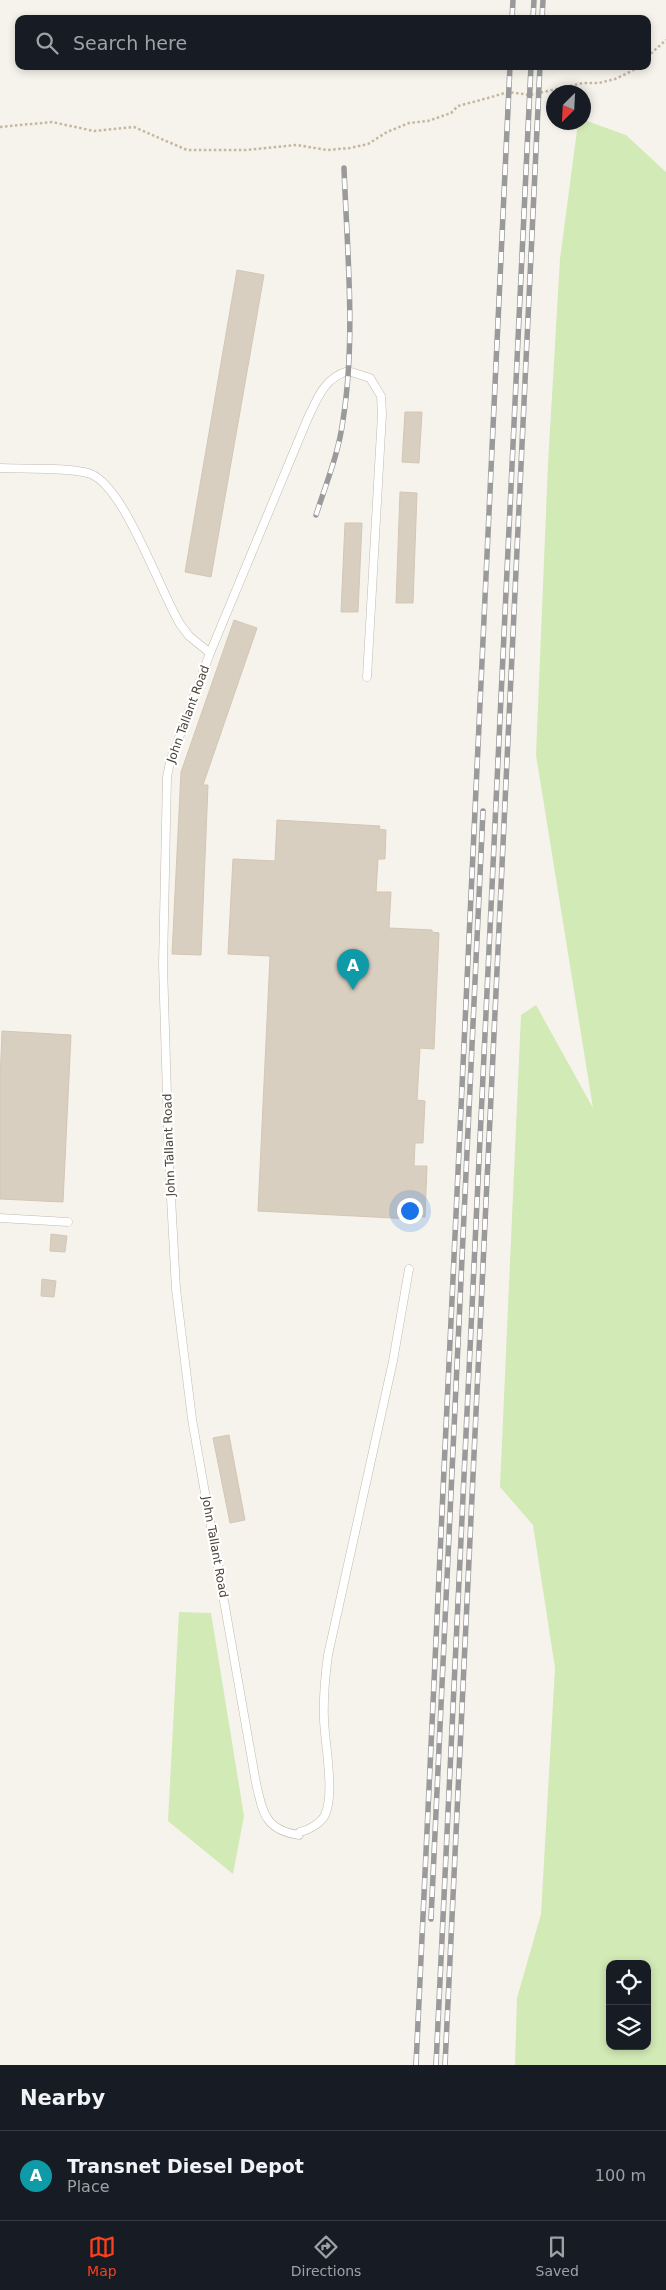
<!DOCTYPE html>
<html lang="en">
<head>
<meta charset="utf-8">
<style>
  body { margin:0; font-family:"DejaVu Sans",sans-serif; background:#20242c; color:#f1f3f6 }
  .controls { position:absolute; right:15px; bottom:15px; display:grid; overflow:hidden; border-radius:10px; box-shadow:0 2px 8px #0003 }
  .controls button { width:45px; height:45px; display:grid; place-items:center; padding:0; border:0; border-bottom:1px solid #363941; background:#171b24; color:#f1f3f6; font:25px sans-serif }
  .compass { position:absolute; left:546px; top:85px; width:45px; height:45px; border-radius:50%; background:#171b24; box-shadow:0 2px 8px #0003; rotate:204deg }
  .you { position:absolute; left:409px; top:1210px; width:18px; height:18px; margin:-12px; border:4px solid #fff; border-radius:50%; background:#1a73e8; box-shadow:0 0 0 8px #1a73e833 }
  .badge { display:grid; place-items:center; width:32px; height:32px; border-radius:50%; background:#fc3f1d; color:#fff; font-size:16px; font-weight:700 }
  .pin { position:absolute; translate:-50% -41px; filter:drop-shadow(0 1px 2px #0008) }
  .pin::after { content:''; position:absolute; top:26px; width:18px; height:15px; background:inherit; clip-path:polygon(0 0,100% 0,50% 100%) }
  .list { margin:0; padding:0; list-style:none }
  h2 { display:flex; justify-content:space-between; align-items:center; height:65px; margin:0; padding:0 20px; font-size:21px }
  h2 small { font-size:16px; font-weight:400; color:#9ea1a6 }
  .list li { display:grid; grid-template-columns:32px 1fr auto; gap:15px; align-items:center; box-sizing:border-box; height:90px; padding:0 20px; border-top:1px solid #363941 }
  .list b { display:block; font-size:19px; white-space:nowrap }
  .list p { margin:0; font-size:16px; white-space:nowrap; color:#9ea1a6 }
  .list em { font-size:16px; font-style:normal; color:#9ea1a6 }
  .icon { flex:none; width:28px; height:28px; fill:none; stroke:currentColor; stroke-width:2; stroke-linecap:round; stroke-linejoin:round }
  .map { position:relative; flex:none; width:666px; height:2065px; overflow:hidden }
  .search { position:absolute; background:#171b24; box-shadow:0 2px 8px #0003; left:15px; right:15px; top:15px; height:55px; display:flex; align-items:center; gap:12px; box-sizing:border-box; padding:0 18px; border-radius:10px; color:#9ea1a6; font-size:19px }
  .sheet { height:155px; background:#171b24 }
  nav { display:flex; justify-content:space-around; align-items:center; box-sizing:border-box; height:70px; border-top:1px solid #363941; background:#171b24; font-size:14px; color:#9ea1a6 }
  nav a { display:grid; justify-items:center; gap:2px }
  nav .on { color:#fc3f1d }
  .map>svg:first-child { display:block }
  .green { fill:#d2eab5; fill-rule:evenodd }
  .building { fill:#d8cfc1; stroke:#d3c7b4 }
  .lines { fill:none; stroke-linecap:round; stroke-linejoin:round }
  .lane-casing { stroke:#c2bbae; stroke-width:9 }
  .path { stroke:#c4b79f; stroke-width:2.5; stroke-dasharray:2.5 2.5; stroke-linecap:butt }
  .lane { stroke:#fff; stroke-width:8 }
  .rail-casing { stroke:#9a9a9a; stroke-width:5.5 }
  .rail { stroke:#fff; stroke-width:4; stroke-dasharray:11; stroke-linecap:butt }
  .labels { text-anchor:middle; stroke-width:4.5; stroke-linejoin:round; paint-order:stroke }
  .street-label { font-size:12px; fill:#4b4439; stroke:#fff }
</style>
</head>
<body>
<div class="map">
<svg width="666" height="2065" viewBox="0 0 666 2065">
  <rect width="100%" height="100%" fill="#f6f3ec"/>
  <g class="green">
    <path d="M584,120l42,15 40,37v1893h-151l2,-67 24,-84 14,-246 -22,-143 -33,-38 21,-472 15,-10 57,103 -57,-353 12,-291 12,-205 18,-136 6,-1zM610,1964h37v82h-37z"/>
    <path d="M179,1612l32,1 33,203 -11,58 -65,-53z"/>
  </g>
  <g class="building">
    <path d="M237,270l27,5 -53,302 -26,-5z"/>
    <path d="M405,412h17l-3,51 -17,-1z"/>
    <path d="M400,492l17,1 -4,110h-17z"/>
    <path d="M345,523h17l-4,89h-17z"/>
    <path d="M234,620l23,8 -54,157h5l-7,170 -29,-1 9,-182z"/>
    <path d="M277,820l103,6 -1,3 7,1 -1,29h-7l-2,33h15l-2,36 43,2v2l7,1 -5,116 -14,-1 -3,52 8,1 -2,42h-8l-1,23h13l-2,51 -13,-1v3l-154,-8 12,-255 -42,-2 5,-95 42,2z"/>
    <path d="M2,1031l69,4 -8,167 -63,-3v-118z"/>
    <path d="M51,1234l16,2 -2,16 -15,-1z"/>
    <path d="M42,1279l14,2 -2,16 -13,-1z"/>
    <path d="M229,1435l16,85 -15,3 -17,-85z"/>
  </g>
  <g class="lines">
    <g class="lane-casing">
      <g id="lane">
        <path d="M0,468c22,1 73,-1 91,6 34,14 69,117 89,150l9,12 21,17"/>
        <path d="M367,677l15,-263 -1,-18 -11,-18 -22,-7c-24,7 -31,28 -41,49l-97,233 -40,109 -3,15 -4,188 6,196 7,128 16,130 64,364c7,30 9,47 43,52l1,-3c9,-2 21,-9 25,-17 10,-21 0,-71 -1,-95 -1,-22 1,-43 4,-65l65,-294 16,-92"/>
        <path d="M0,1218l68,4"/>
      </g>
    </g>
    <g class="path">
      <path d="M647,57l19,-17"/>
      <path d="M0,127l52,-5 42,9 40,-4 53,23h59l51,-5 30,5 23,-2 18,-4 19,-12 22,-9 19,-2 23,-8 7,-7 30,-8 20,-6 22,3 53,-12h16l16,-4 17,-8 6,-5"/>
    </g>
    <use href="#lane" class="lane"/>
    <g class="rail-casing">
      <g id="rail">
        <path d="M512,19l1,-19"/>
        <path d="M533,19l1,-19"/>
        <path d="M542,19l1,-19"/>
        <path d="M316,515c10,-31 23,-63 27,-95 13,-81 4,-170 1,-252"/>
        <path d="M431,1919l52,-1108"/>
        <path d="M416,2065l94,-1999"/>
        <path d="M436,2065l95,-1999"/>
        <path d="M445,2065l95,-1999"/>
      </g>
    </g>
    <use href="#rail" class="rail"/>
  </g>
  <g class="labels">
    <g class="street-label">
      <text transform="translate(188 714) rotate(-70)" y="4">John Tallant Road</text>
      <text transform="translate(169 1145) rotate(-92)" y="4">John Tallant Road</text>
      <text transform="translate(215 1547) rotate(80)" y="4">John Tallant Road</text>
    </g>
  </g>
</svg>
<div class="controls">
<button><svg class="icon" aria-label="locate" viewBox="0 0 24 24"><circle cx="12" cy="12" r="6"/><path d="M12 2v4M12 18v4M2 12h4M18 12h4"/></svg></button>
<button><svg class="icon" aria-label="layers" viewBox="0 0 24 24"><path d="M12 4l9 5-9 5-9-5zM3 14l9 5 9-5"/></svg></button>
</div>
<svg class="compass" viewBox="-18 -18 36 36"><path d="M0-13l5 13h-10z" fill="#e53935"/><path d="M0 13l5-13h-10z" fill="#9ea1a6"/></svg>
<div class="you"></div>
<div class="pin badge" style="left:353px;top:990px;background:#0f9aa8">A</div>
<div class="search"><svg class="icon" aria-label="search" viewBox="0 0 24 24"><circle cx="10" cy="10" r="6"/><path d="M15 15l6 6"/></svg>Search here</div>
</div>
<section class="sheet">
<h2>Nearby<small></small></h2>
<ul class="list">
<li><span class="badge" style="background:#0f9aa8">A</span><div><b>Transnet Diesel Depot</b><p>Place</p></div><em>100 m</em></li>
</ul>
</section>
<nav>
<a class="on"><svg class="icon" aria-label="map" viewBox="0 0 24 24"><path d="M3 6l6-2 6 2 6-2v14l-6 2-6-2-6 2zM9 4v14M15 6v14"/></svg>Map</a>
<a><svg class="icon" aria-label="directions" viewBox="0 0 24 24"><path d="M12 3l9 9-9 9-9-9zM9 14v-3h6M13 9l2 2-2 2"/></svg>Directions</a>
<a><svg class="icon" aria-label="saved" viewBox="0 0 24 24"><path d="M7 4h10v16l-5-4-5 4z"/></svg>Saved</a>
</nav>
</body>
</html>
